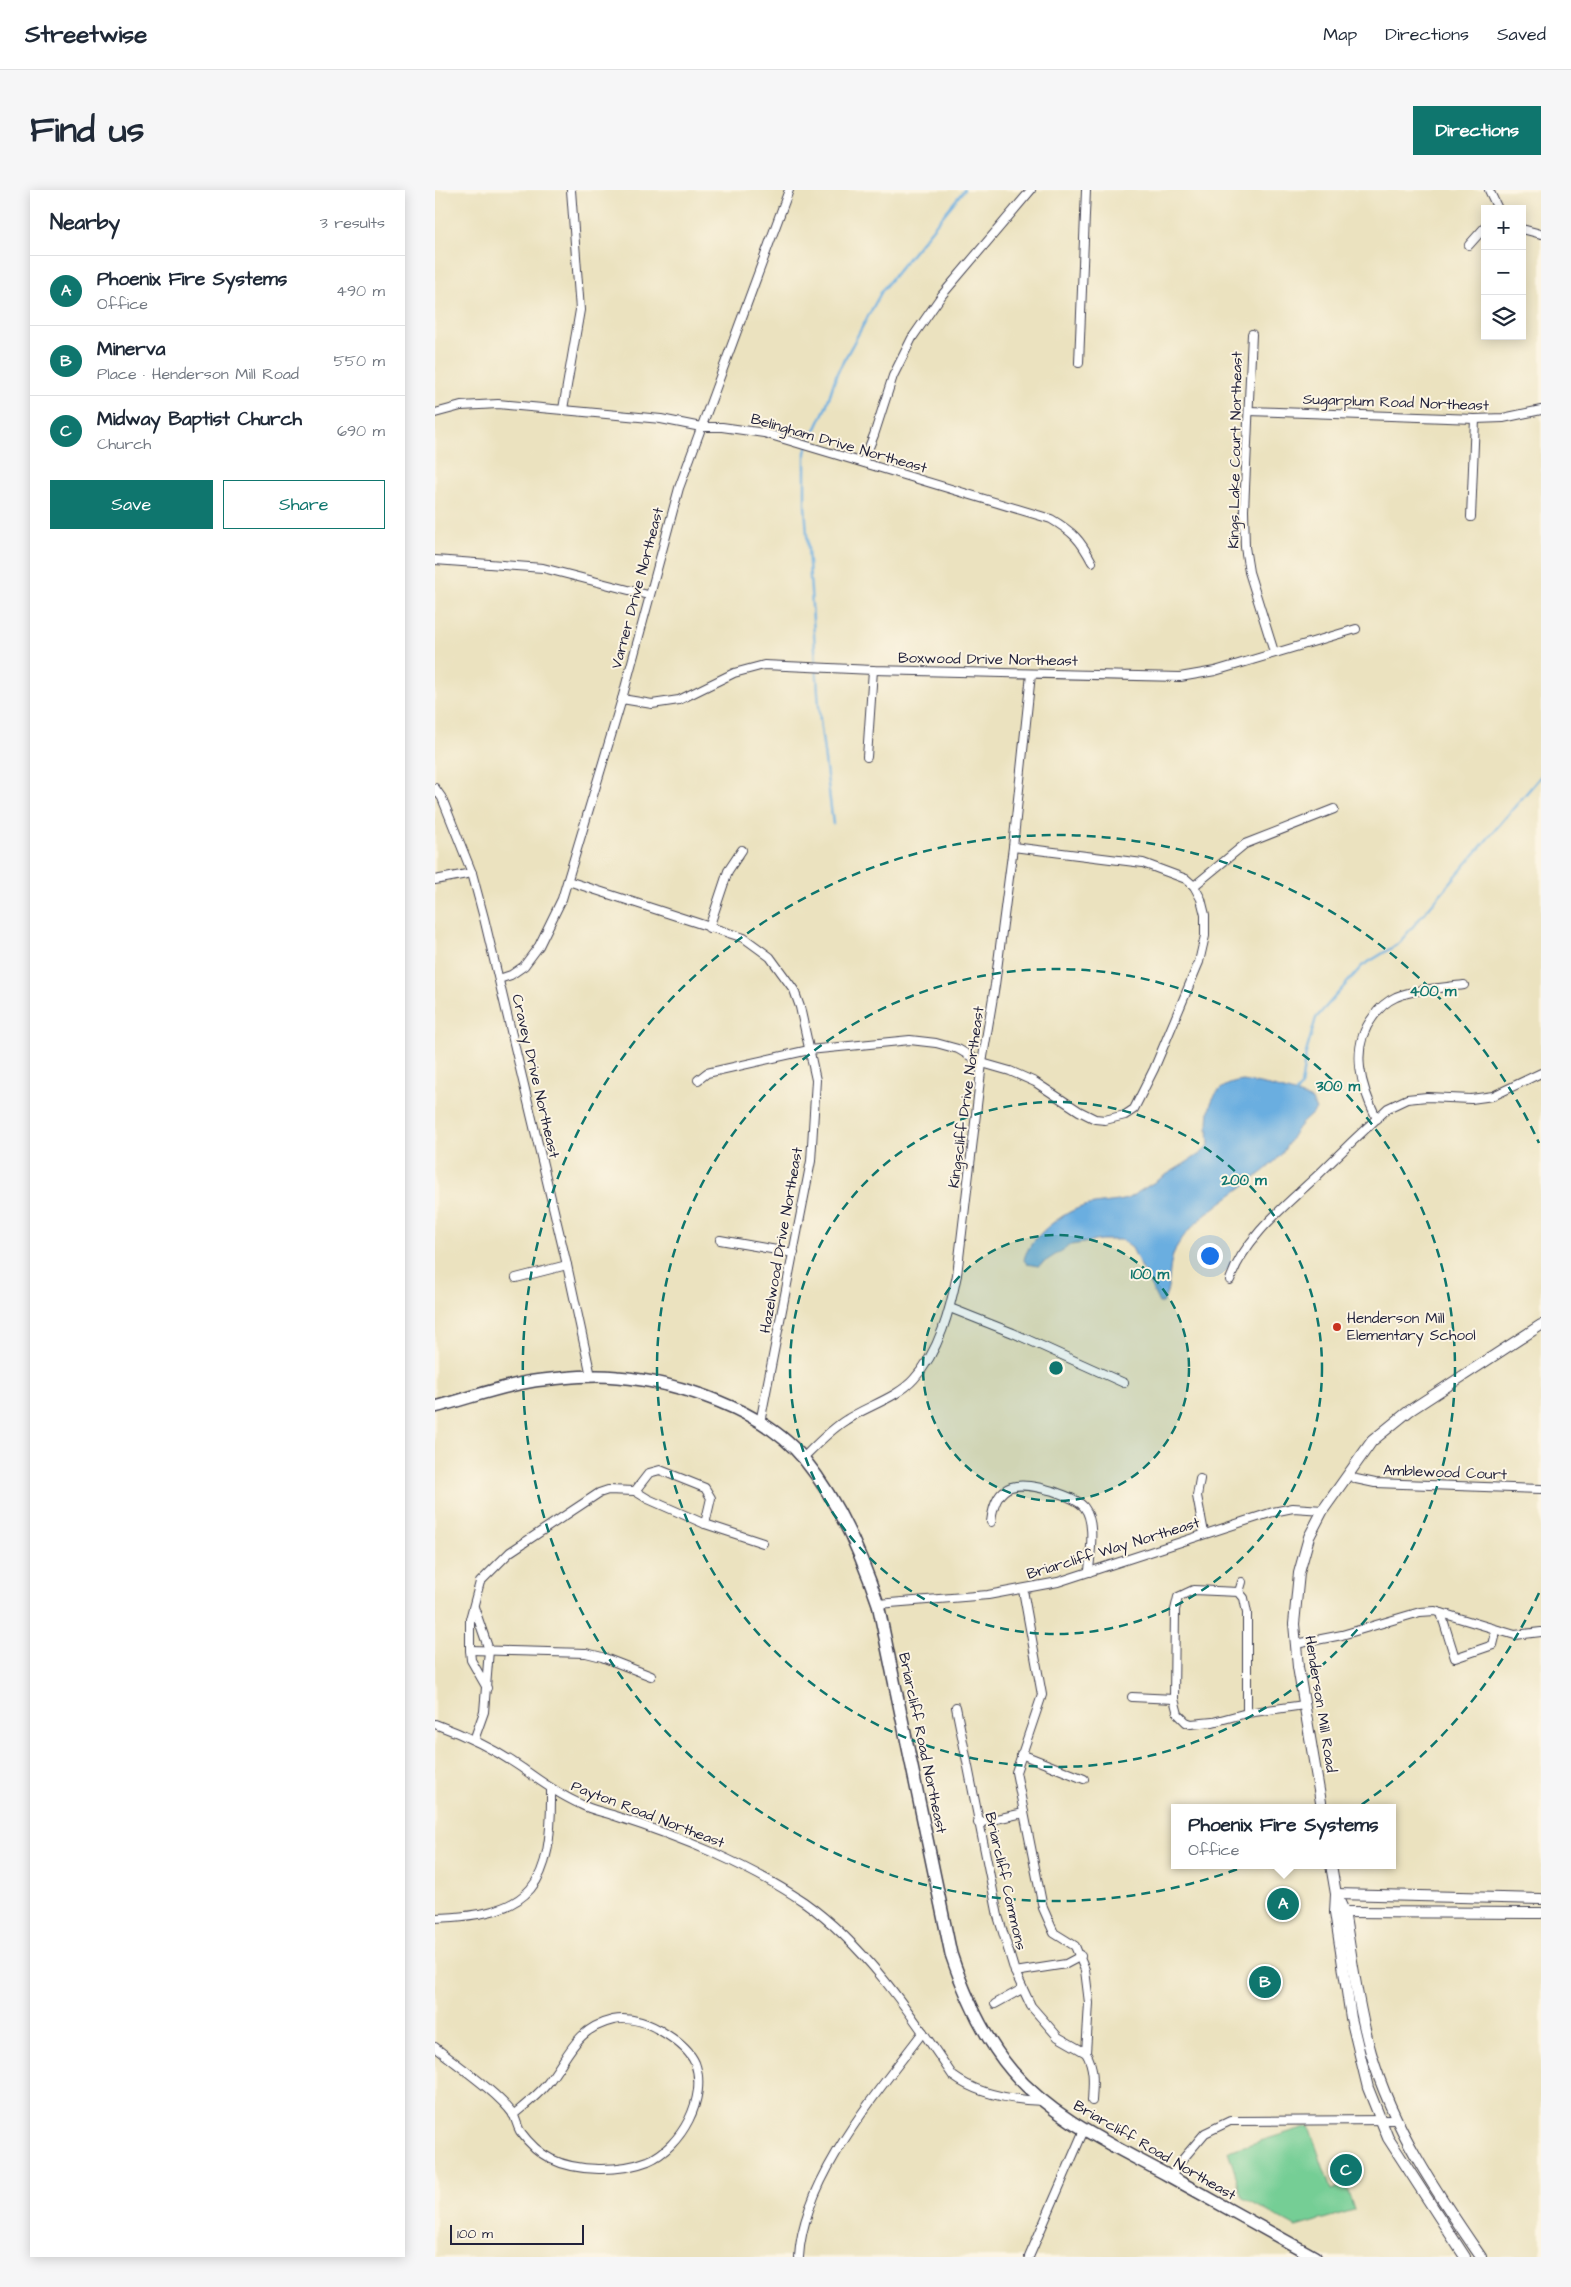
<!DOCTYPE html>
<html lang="en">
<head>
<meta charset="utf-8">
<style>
  body { margin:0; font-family:"Architects Daughter",sans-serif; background:#f6f6f7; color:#1f2937 }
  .controls { position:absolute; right:15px; top:15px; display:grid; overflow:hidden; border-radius:0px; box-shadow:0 2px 12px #0003 }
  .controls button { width:45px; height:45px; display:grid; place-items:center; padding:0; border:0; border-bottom:1px solid #e0e1e3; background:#fff; color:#1f2937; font:25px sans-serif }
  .scale { position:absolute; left:15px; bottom:12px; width:134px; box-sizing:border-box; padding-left:5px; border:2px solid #22223b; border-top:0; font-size:14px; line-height:18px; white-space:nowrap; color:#22223b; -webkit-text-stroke:4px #fcf5e5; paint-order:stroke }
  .you { position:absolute; left:774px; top:1065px; width:18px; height:18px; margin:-12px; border:4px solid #fff; border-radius:50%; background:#1a73e8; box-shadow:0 0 0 8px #1a73e833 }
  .badge { display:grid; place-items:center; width:32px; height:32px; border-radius:50%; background:#0f766e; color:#fff; font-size:16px; font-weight:700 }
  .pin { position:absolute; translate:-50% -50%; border:2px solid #fff; box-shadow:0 1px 5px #0006 }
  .popup { position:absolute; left:736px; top:1614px; width:225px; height:65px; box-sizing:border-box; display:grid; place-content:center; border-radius:0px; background:#fff; filter:drop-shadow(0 1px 4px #0005); font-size:16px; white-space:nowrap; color:#747a83 }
  .popup b { font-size:19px; color:#1f2937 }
  .popup::after { content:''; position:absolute; left:50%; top:100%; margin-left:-10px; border:10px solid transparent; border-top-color:#fff }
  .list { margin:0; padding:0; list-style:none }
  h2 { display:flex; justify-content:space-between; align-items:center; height:65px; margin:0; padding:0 20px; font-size:21px }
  h2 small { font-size:16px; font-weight:400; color:#747a83 }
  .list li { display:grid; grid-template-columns:32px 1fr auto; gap:15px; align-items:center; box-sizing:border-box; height:70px; padding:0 20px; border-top:1px solid #e0e1e3 }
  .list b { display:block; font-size:19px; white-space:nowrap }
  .list p { margin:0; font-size:16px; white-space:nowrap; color:#747a83 }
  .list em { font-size:16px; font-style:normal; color:#747a83 }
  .actions { display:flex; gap:10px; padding:15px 20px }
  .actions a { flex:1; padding:11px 0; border:1px solid #0f766e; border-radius:0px; text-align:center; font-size:18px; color:#0f766e }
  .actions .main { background:#0f766e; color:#fff }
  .icon { flex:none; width:28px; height:28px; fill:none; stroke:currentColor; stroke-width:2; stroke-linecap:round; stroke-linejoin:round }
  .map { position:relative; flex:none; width:1106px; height:2067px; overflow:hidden; border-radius:0px }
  header { display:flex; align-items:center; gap:30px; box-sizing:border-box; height:70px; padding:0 25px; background:#fff; border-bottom:1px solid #e0e1e3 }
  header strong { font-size:24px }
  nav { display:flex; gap:28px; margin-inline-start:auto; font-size:18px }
  .intro { display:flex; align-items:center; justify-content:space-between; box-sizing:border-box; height:120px; padding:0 30px }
  h1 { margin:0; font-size:35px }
  .button { padding:12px 22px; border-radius:0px; background:#0f766e; color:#fff; font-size:18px; font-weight:700 }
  main { display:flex; gap:30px; padding:0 30px }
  aside { flex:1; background:#fff; border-radius:0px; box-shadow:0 2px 12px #0003 }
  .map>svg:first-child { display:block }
  .green { fill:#75ce95; stroke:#4c7868 }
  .water { fill:#6baee0; stroke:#46688e }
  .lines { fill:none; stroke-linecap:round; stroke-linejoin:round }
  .stream { stroke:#6baee0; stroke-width:2.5 }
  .minor-casing { stroke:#403f4f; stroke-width:10 }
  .tertiary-casing { stroke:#403f4f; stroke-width:12 }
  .secondary-casing { stroke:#403f4f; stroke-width:14 }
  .minor { stroke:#fff; stroke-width:8 }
  .tertiary { stroke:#fff; stroke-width:10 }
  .secondary { stroke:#fff; stroke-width:11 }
  .ring { fill:none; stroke:#0f766e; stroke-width:2.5; stroke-dasharray:9 6 }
  .poi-dot { fill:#c8321e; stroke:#fcf5e5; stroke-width:2 }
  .labels { text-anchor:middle; stroke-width:4; stroke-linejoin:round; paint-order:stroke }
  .street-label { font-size:15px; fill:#22223b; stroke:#fcf5e5 }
  .poi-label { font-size:15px; fill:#22223b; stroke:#fcf5e5; text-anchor:start }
  .centre { fill:#0f766e; stroke:#fcf5e5; stroke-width:2.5 }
  .ring-label { font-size:15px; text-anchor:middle; font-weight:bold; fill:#0f766e; stroke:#fcf5e5; stroke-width:4; stroke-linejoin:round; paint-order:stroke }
</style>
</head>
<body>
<header>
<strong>Streetwise</strong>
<nav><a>Map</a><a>Directions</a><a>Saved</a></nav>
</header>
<div class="intro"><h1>Find us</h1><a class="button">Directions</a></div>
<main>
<aside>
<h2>Nearby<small>3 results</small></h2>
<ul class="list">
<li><span class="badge">A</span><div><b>Phoenix Fire Systems</b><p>Office</p></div><em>490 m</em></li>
<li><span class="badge">B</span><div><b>Minerva</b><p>Place · Henderson Mill Road</p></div><em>550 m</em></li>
<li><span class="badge">C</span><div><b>Midway Baptist Church</b><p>Church</p></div><em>690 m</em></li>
</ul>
<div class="actions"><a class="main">Save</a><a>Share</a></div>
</aside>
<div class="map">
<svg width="1106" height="2067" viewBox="0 0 1106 2067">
  <rect width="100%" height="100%" fill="#fcf5e5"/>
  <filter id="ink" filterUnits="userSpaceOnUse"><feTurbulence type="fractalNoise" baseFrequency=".02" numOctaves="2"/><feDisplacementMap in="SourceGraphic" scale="10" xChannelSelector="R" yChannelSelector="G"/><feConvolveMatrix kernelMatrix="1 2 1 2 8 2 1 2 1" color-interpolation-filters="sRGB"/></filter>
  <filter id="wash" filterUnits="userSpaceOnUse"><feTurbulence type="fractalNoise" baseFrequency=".0096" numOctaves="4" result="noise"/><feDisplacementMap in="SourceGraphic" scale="20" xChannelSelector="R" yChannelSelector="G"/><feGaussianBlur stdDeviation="1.12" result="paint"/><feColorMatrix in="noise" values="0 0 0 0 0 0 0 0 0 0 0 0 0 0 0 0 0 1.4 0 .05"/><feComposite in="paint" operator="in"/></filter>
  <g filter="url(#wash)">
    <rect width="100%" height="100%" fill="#ebe2bf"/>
    <path class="green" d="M874,1936l22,64 15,-5 8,25 -58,17 -53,-29 -15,-47z"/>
    <path class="water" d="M808,891c24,4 46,9 69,19l4,10c-6,6 -14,12 -19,19 -8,11 -13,25 -24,34 -27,25 -80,53 -97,85 -9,16 -4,38 -13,55h-4l-27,-55 -11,-8h-20l-30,5 -33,21 -11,-2 -3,-4c4,-22 40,-49 61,-54 14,-4 28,-3 42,-7l73,-45 9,-8c-2,-31 -4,-61 34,-65z"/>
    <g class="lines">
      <g class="stream">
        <path d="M398,634l-13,-104 -15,-214v-54l21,-45 11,-34 46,-84 81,-99"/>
        <path d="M861,903l5,-7 5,-33 10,-35 46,-52 36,-22 143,-168"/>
      </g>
    </g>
  </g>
  <g filter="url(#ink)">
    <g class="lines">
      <g class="minor-casing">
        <g id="minor">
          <path d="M1054,0l9,19"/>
          <path d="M1087,39l19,5"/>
          <path d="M1034,55l16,-18"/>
          <path d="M817,144l-8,176 1,37 4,25 25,80"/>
          <path d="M644,173l7,-173"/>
          <path d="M128,219l17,-99 -9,-120"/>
          <path d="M814,221l226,8 28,-1 38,-8"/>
          <path d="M0,223l26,-7 37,-2 163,15 40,8h21l42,6 287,86c22,13 29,20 41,43"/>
          <path d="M428,272l11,-27 19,-59 19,-38 30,-43 89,-105"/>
          <path d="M1036,327l4,-98"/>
          <path d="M0,370l108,8 105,27"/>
          <path d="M187,509l30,5 27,-4 55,-27 30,-8 109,5 307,7 35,-6 141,-42"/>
          <path d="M432,567l6,-87"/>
          <path d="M0,598l7,10 30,75 12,45 83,347 24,111"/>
          <path d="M0,690l37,-7"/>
          <path d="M133,691l176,57 26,19 24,33 6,17 16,73 -5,81 -51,262"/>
          <path d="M759,696l51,-42 89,-35"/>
          <path d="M274,738l19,-57 14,-21"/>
          <path d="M64,789l12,-4 13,-9 15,-20 23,-47 60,-200 57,-211 110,-298"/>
          <path d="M263,890l9,-7 102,-23 101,-10 26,3 22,6 24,14 28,8 25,11 44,29 16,8 10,1 20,-5 9,-6 20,-40 45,-107 6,-26v-21l-4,-16 -7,-13 -8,-7 -43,-16 -130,-16"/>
          <path d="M942,929c-16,-32 -28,-71 -4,-102 6,-9 12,-15 23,-20 20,-8 46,-9 68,-12"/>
          <path d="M285,1050l74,13"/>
          <path d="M81,1088l51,-13"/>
          <path d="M795,1090c14,-42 56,-75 88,-105 23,-23 46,-45 70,-67l19,-9 20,-2 44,2 22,-3 48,-23"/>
          <path d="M515,1118l63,25 111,50"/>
          <path d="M368,1268c14,-14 27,-28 43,-38 21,-14 51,-22 68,-41 25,-27 36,-69 43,-104l25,-212 13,-78 18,-138 18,-173"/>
          <path d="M914,1285l7,4 19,4 166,6"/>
          <path d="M765,1289l-3,17 7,37"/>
          <path d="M200,1301l14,-18 11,-3 45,18 6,10 -6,26"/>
          <path d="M556,1332c5,-43 28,-40 62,-31 10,4 23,7 31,16 12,15 6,46 5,65"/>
          <path d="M804,1402l3,-10"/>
          <path d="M443,1414l110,-9 70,-13 215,-70 20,-4 30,2"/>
          <path d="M39,1417l15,43 -5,62 -10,28"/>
          <path d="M1006,1423l14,45 38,-13 2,-8 -1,-7"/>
          <path d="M861,1454l46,-9 78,-23 15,-1 80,24 26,-3"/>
          <path d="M35,1460l116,3 16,4 49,19"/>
          <path d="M52,1498l-16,-28 -1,-10v-31l10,-37 30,-30 89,-59 9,-3 27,1 13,8 57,25 58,19"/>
          <path d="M697,1507l42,2"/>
          <path d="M521,1517l42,209 17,56 16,34 27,31 28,16 3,-50 -4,-33 -10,-24 -21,-13 -11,-25 -27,-136 26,-77 -19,-105"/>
          <path d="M812,1523v-100l-3,-15 -5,-6 -46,-2 -15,7 -3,13 -1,89 4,15 8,8 5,2 22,-2 34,-9 57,-8"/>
          <path d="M0,1534c30,11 61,26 87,44 19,14 36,26 58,36 11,6 24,8 35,12 34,11 67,23 99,37 31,14 62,30 90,49 62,44 107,112 149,174 24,18 60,24 90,25"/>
          <path d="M586,1564l63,25"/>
          <path d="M543,1633l46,-10"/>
          <path d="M0,1728c99,-3 117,-32 116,-128"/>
          <path d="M580,1782l51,-8 15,-8"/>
          <path d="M560,1814l27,-15"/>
          <path d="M0,1857c22,18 62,45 78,67 3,5 4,12 7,17 8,11 19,22 31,28 26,13 69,13 97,2 33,-14 60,-63 47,-98 -5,-12 -18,-22 -29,-29 -15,-10 -35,-18 -53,-14 -39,9 -44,37 -66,64 -10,12 -22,21 -34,31"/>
          <path d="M651,1863c9,15 7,31 6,48"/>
          <path d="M736,1988l6,-12 28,-33 25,-12 167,-1"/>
          <path d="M364,2067c4,-78 78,-164 124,-225"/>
          <path d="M594,2067l55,-127"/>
        </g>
      </g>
      <g class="tertiary-casing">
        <g id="tertiary">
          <path d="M887,1618l-24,-141 -4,-43 5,-51 10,-36 14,-27 49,-69 37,-30 132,-86"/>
          <path d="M896,1675l5,29 -1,18 16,106 17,70 20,50 77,119"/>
          <path d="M901,1704l205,5"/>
          <path d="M902,1706l7,15c8,48 14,96 27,142 22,76 66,140 110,204"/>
          <path d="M904,1722l202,1"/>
        </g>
      </g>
      <g class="secondary-casing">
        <path id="secondary" d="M0,1217c32,-8 66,-21 99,-26 27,-3 56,-7 83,-4 62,5 147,33 187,82 35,43 57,94 74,145l73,350c14,42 32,83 61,117 41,48 102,75 157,105 49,27 97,54 146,81"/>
      </g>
      <use href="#minor" class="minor"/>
      <use href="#tertiary" class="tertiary"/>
      <use href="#secondary" class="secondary"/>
    </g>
  </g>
  <circle cx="621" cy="1178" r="133" fill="#0f766e" fill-opacity=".12"/>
  <g class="ring">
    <circle cx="621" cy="1178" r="133"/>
    <circle cx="621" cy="1178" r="266"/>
    <circle cx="621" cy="1178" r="399"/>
    <path d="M1104 1403A533 533 0 1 1 1104 953"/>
  </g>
  <circle class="poi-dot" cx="902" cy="1137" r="5"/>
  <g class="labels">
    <g class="street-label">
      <text transform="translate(961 212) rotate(2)" y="5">Sugarplum Road Northeast</text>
      <text transform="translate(404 253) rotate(16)" y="5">Belingham Drive Northeast</text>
      <text transform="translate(800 260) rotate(-89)" y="5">Kings Lake Court Northeast</text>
      <text transform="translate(202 398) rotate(-75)" y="5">Varner Drive Northeast</text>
      <text transform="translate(553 469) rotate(1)" y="5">Boxwood Drive Northeast</text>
      <text transform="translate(101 886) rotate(77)" y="5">Cravey Drive Northeast</text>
      <text transform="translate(531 907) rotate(-82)" y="5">Kingscliff Drive Northeast</text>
      <text transform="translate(346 1050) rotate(-80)" y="5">Hazelwood Drive Northeast</text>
      <text transform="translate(1010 1282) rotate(2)" y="5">Amblewood Court</text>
      <text transform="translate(678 1358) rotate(-17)" y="5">Briarcliff Way Northeast</text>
      <text transform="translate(886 1514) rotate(81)" y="5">Henderson Mill Road</text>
      <text transform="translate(488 1553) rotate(78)" y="5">Briarcliff Road Northeast</text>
      <text transform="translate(213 1624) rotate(21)" y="5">Payton Road Northeast</text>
      <text transform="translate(571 1691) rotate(77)" y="5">Briarcliff Commons</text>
      <text transform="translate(720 1960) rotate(30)" y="5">Briarcliff Road Northeast</text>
    </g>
    <g class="poi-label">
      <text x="912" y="1133">Henderson Mill<tspan x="912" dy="17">Elementary School</tspan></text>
    </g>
  </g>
  <circle cx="621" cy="1178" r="8" class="centre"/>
  <g class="ring-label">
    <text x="998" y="806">400 m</text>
    <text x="903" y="901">300 m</text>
    <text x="809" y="995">200 m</text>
    <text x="715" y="1089">100 m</text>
  </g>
</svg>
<div class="controls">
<button>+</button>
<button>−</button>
<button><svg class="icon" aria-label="layers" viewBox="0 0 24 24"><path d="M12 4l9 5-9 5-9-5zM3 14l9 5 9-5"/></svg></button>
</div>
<div class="scale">100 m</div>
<div class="you"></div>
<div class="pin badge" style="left:848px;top:1714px">A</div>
<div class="popup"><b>Phoenix Fire Systems</b>Office</div>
<div class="pin badge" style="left:830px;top:1792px">B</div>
<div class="pin badge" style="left:911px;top:1980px">C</div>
</div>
</main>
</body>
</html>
